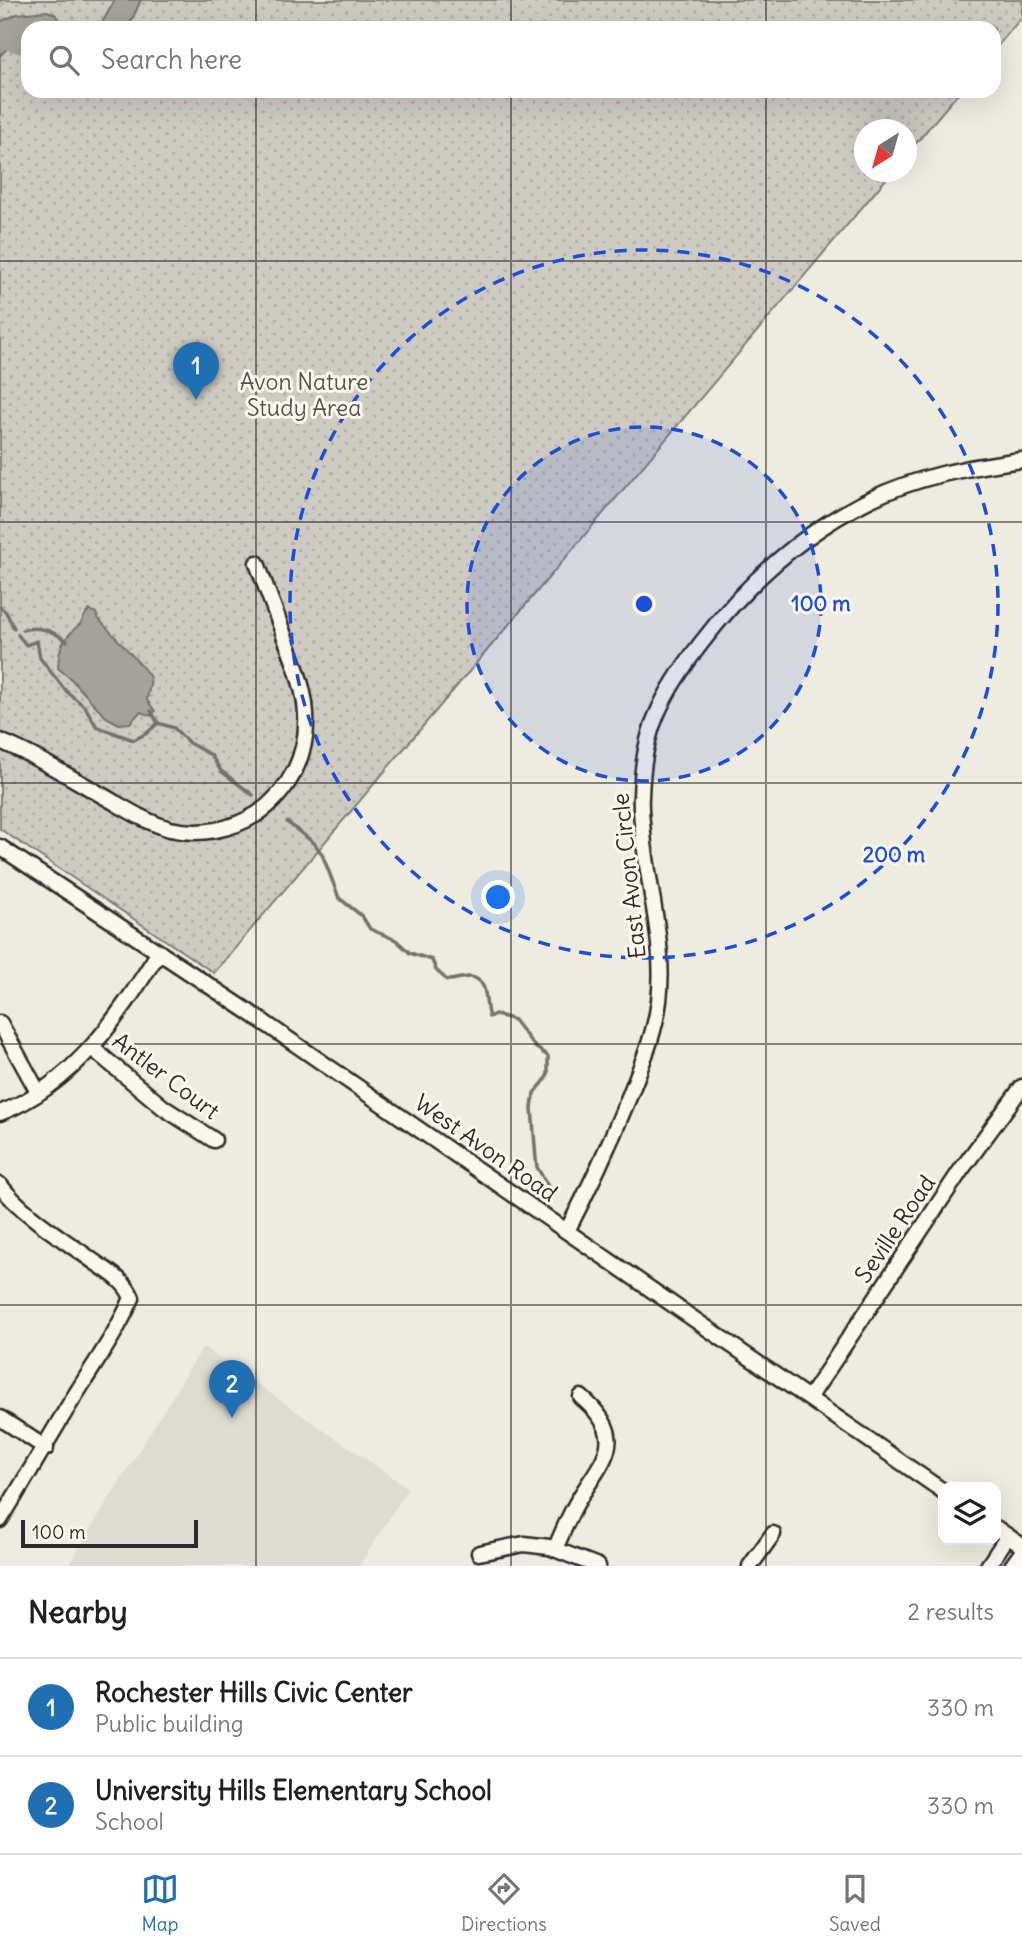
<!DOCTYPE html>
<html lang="en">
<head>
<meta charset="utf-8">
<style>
  body { margin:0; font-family:Delius,sans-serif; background:#f2f2f2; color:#202124 }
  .controls { position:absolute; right:21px; bottom:21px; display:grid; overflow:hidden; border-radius:14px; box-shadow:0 7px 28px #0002 }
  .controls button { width:63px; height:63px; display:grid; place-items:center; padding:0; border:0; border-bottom:2px solid #e0e0e0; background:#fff; color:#202124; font:35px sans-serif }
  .compass { position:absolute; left:854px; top:119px; width:63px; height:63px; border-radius:50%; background:#fff; box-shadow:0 7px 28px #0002; rotate:217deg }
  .scale { position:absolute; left:21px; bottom:18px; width:177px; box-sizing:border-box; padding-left:7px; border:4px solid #2b2b2b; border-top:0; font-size:19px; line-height:24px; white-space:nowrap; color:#2b2b2b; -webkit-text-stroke:5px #fbf7ec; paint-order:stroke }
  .you { position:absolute; left:499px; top:898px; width:24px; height:24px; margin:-18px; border:5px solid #fff; border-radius:50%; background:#1a73e8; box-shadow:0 0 0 10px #1a73e833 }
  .badge { display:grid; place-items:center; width:46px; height:46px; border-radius:50%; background:#1f6fb2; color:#fff; font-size:23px; font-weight:700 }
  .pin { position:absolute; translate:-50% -58px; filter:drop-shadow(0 2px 4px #0008) }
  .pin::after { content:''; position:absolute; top:37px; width:24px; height:21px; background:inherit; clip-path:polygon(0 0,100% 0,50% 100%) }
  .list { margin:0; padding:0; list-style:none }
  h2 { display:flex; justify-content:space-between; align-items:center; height:91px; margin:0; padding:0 28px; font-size:30px }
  h2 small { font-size:23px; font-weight:400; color:#757577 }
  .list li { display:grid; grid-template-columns:46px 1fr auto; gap:21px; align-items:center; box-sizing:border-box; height:98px; padding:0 28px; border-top:2px solid #e0e0e0 }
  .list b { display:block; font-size:26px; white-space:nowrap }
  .list p { margin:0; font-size:23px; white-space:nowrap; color:#757577 }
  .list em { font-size:23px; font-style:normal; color:#757577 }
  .icon { flex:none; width:38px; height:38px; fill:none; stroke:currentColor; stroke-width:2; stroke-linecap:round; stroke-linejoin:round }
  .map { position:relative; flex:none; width:1022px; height:1566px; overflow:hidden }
  .search { position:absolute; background:#fff; box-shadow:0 7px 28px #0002; left:21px; right:21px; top:21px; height:77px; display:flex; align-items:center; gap:18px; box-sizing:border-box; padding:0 24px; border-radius:21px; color:#757577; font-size:26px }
  .sheet { height:287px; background:#fff }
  nav { display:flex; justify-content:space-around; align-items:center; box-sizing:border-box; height:98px; border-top:2px solid #e0e0e0; background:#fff; font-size:19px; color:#757577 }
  nav a { display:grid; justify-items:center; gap:4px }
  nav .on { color:#1f6fb2 }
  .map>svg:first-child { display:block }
  .built { fill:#dedbd1 }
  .park { fill:url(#park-dots); stroke:#7c7b76; stroke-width:2 }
  .water { fill:#a4a29a; stroke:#74726e; stroke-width:2 }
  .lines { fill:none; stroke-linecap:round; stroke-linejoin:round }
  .stream { stroke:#74726e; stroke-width:3.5 }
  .river { stroke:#a4a29a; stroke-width:21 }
  .minor-casing { stroke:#2b2b2b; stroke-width:19 }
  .minor { stroke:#fbf7ec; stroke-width:14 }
  .grid { fill:none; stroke:#2b2b2b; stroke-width:2; stroke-opacity:0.55 }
  .ring { fill:none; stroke:#1d4ed8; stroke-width:3.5; stroke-dasharray:12 9 }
  .labels { text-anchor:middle; stroke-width:6; stroke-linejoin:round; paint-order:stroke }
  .park-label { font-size:23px; fill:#545351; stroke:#fbf7ec }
  .street-label { font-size:23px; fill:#2b2b2b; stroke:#fbf7ec }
  .centre { fill:#1d4ed8; stroke:#fbf7ec; stroke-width:3.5 }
  .ring-label { font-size:21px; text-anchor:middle; font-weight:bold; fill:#1d4ed8; stroke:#fbf7ec; stroke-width:6; stroke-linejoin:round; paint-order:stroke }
</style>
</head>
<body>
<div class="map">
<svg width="1022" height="1566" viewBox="0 0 1022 1566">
  <defs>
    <pattern id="park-dots" width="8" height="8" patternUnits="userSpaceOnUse" patternTransform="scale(1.75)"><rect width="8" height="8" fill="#cecbc2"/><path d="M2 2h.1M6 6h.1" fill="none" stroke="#b1aea7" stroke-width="1.8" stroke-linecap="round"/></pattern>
  </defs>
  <rect width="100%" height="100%" fill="#eeebe0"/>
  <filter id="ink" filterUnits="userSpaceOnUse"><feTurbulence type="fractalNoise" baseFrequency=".0143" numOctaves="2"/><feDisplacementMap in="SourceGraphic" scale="14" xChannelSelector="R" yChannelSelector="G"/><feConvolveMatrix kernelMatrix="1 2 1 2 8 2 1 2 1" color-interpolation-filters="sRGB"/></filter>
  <g filter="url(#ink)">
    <path class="built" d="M203,1347l205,141 -49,78h-291z"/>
    <path class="park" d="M0,0h1022v17l-28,33v-22h-966v63h932l-53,63 -1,-24h-42v42h28l-678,801 -214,-144z"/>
    <g class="water">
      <path d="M115,0h26l-13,28h-29z"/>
      <path d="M47,11l8,3 8,14h-35v6l-8,1 -20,21v-34l17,-8z"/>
      <path d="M89,610l7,3 2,5c7,9 52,54 52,60 2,7 -3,15 -3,22l8,11 -3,5 -12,-4 -10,11 -11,1 -13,-7 -36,-39 -12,-10c1,-23 5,-29 22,-44 4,-4 4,-10 9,-14z"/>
    </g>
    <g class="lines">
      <g class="stream">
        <path d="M0,607l6,5 8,16"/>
        <path d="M22,630c17,-5 31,1 45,11"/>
        <path d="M18,635l8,10 11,-4 3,17 25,32 20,17 12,20 37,13 13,-7 11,-10 16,5 15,15 22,12 10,16 32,24"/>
        <path d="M151,711l7,12"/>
        <path d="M287,822l27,21 8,11 17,44 23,18 8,13 26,11 14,13 22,7 4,10 11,10c8,1 15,-4 24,-3 19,3 13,28 18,40l6,-3 19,6 21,27 13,9v18l-5,9 -9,10 -2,15 4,51 1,8 15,26"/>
      </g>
      <path class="river" d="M0,37l28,8"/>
      <g class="minor-casing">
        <g id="minor">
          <path d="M0,741c39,16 76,40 112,60 19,11 37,22 58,28 30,7 61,1 87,-15 16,-11 29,-26 38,-44 22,-46 8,-87 -10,-132 -9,-25 -19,-50 -28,-75"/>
          <path d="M0,847l246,163 697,481"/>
          <path d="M0,1023l38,69"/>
          <path d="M92,1048l72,60 50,32"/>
          <path d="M0,1113c75,-29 118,-96 159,-161"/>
          <path d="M0,1185c21,28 61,53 89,73 17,13 35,20 43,40 -14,32 -33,59 -51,88 -28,44 -53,90 -81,134"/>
          <path d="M567,1231c23,-44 43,-88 62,-134 12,-31 26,-63 30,-96 7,-56 -11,-112 -16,-168 -1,-12 -3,-25 -2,-37 1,-26 5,-58 16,-82 11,-26 28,-50 45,-72 45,-59 100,-109 167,-142 49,-24 100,-33 153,-40"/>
          <path d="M809,1398l152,-228 61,-83"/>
          <path d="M0,1418l46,30"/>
          <path d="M996,1528l26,18"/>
          <path d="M555,1549c7,-15 13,-31 21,-45 25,-44 56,-64 5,-107"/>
          <path d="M479,1553l45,-9 25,3 49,19"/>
          <path d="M750,1566l23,-32"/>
          <path d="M988,1566l20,-30"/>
          <path d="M1012,1566l10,-14"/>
        </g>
      </g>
      <use href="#minor" class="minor"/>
    </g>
  </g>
  <path class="grid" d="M256,0v28M511,0v28M766,0v28M256,91v1475M511,91v1475M766,91v1475M0,261h1022M0,522h1022M0,783h1022M0,1044h1022M0,1305h1022"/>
  <circle cx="644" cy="604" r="177" fill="#1d4ed8" fill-opacity=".12"/>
  <g class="ring">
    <circle cx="644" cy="604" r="177"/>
    <circle cx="644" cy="604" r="354"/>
  </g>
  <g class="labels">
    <g class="park-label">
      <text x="304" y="390">Avon Nature<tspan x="304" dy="26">Study Area</tspan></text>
    </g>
    <g class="street-label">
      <text transform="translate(629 876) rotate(-96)" y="8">East Avon Circle</text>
      <text transform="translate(166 1076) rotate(37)" y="8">Antler Court</text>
      <text transform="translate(486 1148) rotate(35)" y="8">West Avon Road</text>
      <text transform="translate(895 1229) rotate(-56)" y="8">Seville Road</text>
    </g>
  </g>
  <circle cx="644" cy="604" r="10" class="centre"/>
  <g class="ring-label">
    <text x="821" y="611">100 m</text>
    <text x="894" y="862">200 m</text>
  </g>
</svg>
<div class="controls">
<button><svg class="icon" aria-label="layers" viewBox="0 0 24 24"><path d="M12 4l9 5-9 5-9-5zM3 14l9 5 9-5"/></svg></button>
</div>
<svg class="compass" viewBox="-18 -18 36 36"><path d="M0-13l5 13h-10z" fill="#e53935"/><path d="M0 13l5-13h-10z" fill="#757577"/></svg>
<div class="scale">100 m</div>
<div class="you"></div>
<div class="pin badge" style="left:196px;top:400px">1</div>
<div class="pin badge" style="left:232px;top:1418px">2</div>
<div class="search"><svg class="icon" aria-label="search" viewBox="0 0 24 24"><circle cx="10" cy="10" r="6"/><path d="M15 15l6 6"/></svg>Search here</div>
</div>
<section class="sheet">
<h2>Nearby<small>2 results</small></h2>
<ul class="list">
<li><span class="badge">1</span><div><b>Rochester Hills Civic Center</b><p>Public building</p></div><em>330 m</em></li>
<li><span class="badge">2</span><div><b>University Hills Elementary School</b><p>School</p></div><em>330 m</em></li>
</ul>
</section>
<nav>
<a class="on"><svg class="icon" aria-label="map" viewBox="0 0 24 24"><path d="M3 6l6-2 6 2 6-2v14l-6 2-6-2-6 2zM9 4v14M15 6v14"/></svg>Map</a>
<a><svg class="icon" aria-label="directions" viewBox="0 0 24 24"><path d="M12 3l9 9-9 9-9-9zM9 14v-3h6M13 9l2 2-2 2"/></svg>Directions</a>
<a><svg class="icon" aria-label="saved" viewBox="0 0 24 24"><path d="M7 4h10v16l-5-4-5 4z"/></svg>Saved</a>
</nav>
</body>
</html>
